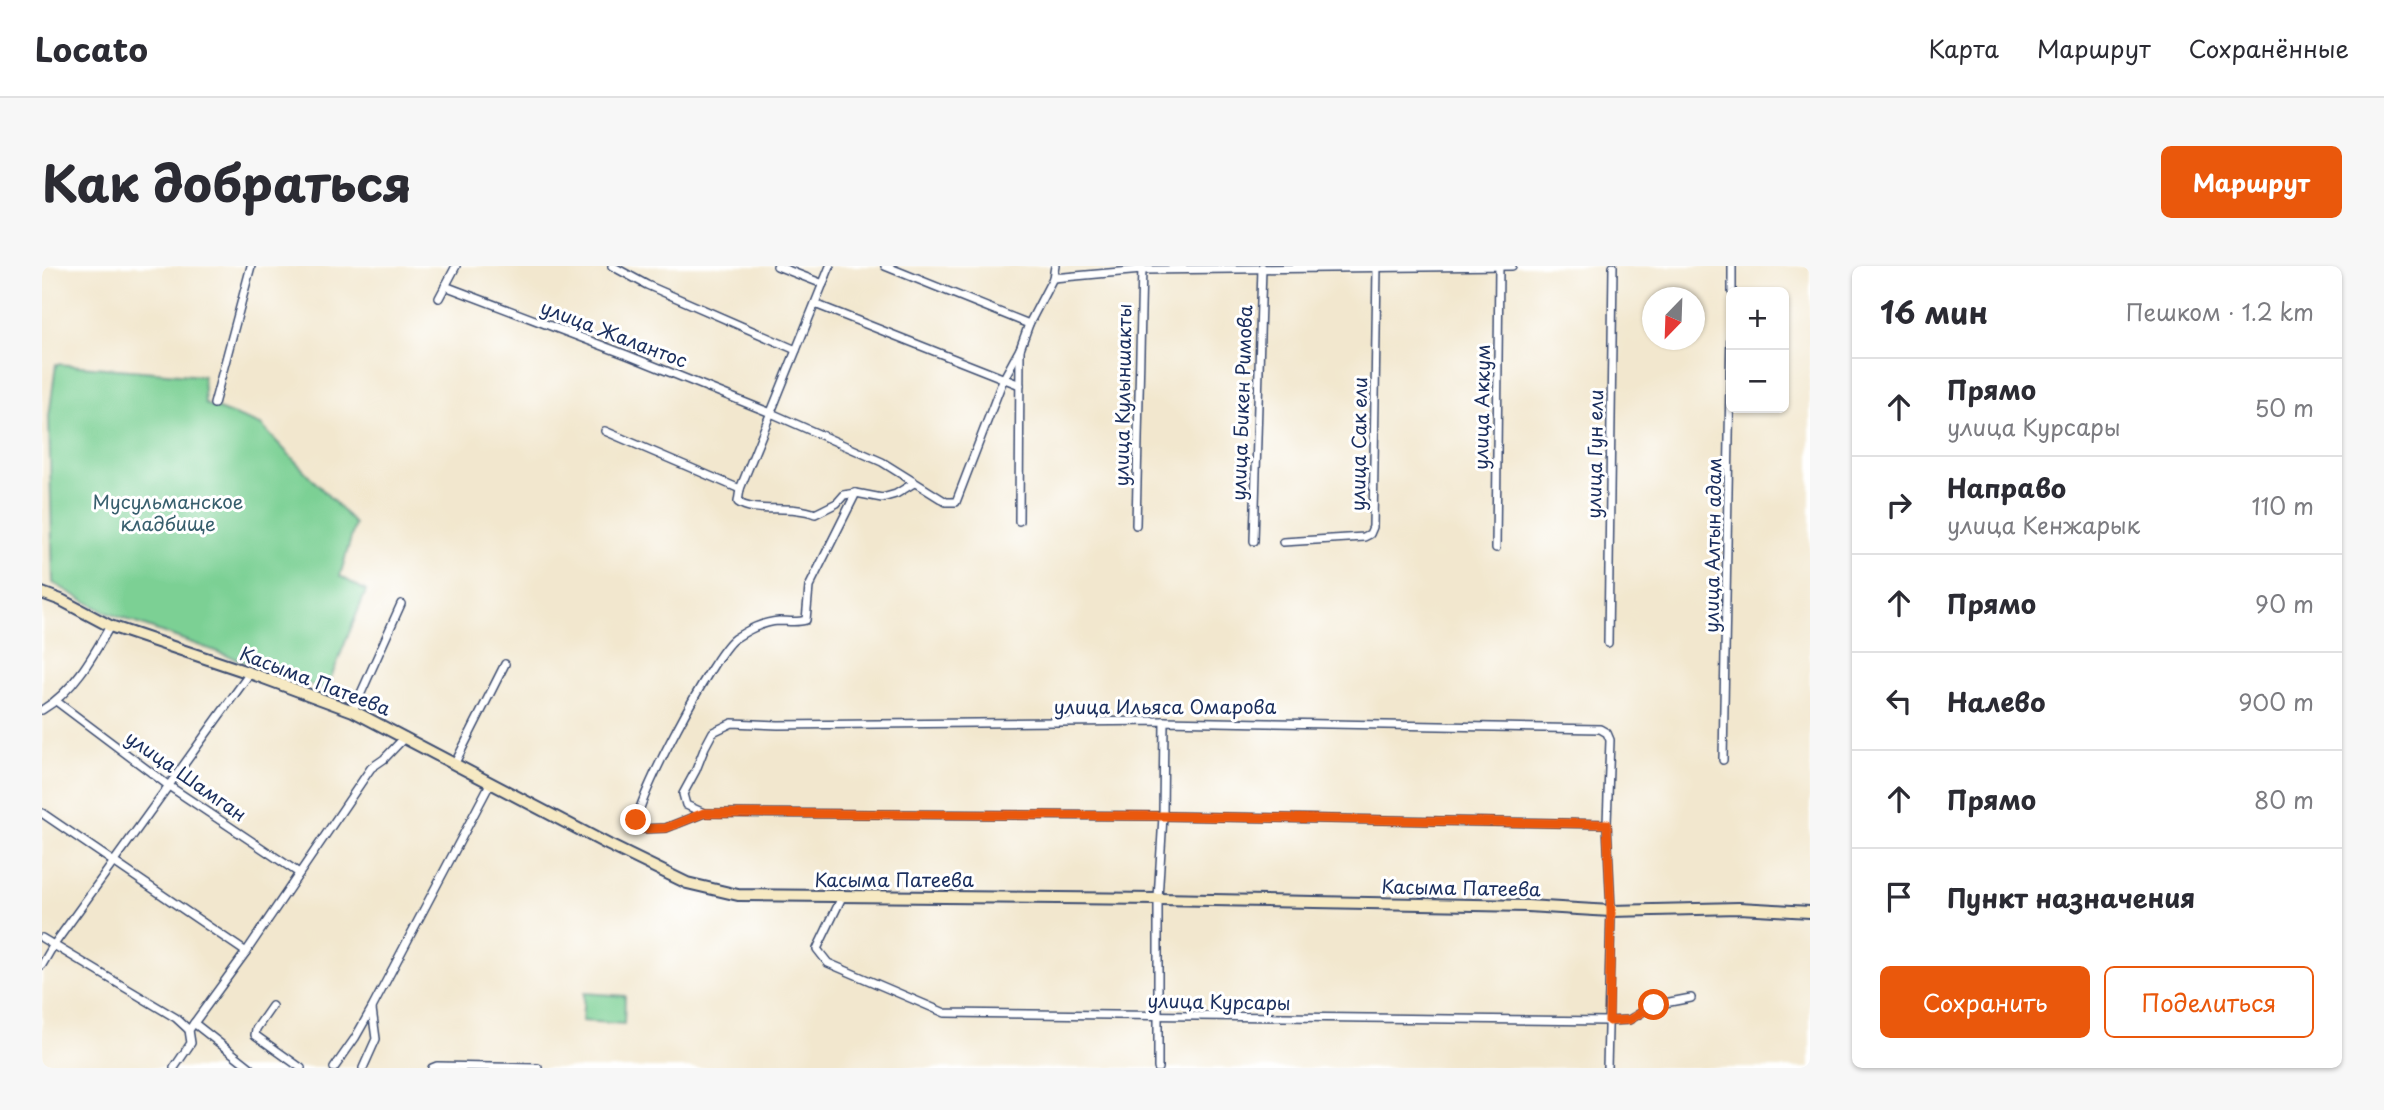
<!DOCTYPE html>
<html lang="ru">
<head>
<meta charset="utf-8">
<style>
  body { margin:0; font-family:"Playpen Sans",sans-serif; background:#f7f7f7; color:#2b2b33 }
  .controls { position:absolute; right:21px; top:21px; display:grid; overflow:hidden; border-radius:10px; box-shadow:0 2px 5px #0004 }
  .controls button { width:63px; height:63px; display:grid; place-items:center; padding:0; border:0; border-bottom:2px solid #e1e1e2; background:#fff; color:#2b2b33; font:35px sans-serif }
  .compass { position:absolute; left:1600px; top:21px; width:63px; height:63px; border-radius:50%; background:#fff; box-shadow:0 2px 5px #0004; rotate:203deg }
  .stop { position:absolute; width:21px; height:21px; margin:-16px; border:5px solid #ea580c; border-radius:50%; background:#fff }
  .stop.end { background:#ea580c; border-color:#fff; box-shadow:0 2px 7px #0008 }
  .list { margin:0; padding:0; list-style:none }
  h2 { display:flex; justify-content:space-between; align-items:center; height:91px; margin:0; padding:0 28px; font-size:30px }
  h2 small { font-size:23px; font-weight:400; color:#7c7c81 }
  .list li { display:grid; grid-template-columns:46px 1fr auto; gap:21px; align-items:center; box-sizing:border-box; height:98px; padding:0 28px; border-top:2px solid #e1e1e2 }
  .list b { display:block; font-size:26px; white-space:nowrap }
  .list p { margin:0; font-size:23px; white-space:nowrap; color:#7c7c81 }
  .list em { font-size:23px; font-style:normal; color:#7c7c81 }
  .actions { display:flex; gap:14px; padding:21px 28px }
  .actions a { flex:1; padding:16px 0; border:2px solid #ea580c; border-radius:10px; text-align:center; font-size:24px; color:#ea580c }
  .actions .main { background:#ea580c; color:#fff }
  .icon { flex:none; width:38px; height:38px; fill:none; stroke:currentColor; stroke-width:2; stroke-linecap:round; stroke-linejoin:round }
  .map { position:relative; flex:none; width:1768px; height:802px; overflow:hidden; border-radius:10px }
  header { display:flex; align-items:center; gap:42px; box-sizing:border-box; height:98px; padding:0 35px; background:#fff; border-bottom:2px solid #e1e1e2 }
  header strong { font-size:33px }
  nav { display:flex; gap:38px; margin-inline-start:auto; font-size:24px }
  .intro { display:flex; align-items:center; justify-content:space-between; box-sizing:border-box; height:168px; padding:0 42px }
  h1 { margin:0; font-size:49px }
  .button { padding:18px 32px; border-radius:10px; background:#ea580c; color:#fff; font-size:24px; font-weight:700 }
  main { display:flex; gap:42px; padding:0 42px }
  aside { flex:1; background:#fff; border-radius:10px; box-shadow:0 2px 5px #0004 }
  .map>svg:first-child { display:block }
  .green { fill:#7bd094; stroke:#4b8079; stroke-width:2 }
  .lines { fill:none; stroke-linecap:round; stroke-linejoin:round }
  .minor-casing { stroke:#3b4b6f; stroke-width:10 }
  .secondary-casing { stroke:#3b4b6f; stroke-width:14 }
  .minor { stroke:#fff; stroke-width:7 }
  .secondary { stroke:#f6e9c3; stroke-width:10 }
  .route { stroke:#ea580c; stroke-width:9 }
  .labels { text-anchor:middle; stroke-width:6; stroke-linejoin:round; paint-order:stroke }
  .street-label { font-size:19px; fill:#1b2f5e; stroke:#fff }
  .park-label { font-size:19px; fill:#385f6e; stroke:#fff }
</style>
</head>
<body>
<header>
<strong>Locato</strong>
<nav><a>Карта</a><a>Маршрут</a><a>Сохранённые</a></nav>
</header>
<div class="intro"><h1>Как добраться</h1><a class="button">Маршрут</a></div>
<main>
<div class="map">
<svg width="1768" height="802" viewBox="0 0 1768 802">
  <rect width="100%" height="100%" fill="#fff"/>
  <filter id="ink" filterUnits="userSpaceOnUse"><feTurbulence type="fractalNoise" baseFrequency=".0143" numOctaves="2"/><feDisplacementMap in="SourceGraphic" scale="14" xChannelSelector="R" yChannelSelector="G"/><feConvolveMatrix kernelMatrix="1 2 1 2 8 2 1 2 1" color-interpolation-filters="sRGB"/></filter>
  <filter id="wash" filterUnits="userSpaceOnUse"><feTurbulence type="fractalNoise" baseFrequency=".00686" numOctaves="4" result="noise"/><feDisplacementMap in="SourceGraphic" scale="28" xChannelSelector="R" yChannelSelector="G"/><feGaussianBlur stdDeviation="1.57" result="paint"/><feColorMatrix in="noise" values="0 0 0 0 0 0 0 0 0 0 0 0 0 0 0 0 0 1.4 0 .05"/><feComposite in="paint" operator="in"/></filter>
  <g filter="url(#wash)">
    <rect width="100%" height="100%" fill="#f2e7ce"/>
    <g class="green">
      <path d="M14,98l147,12 2,28 56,21 94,99 -15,52 26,15 -38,94 -6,4 -217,-77 -52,-29 -4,-166z"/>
      <path d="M542,727l41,3 -1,28 -42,-3z"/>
    </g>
  </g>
  <g filter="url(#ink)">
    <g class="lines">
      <g class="minor-casing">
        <g id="minor">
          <path d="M570,0l35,19 149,65"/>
          <path d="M735,0l46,18"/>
          <path d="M788,0l-90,223 -2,13c15,12 54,2 77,12l22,-11 7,-8 12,-2 26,5 14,-4 18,-11"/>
          <path d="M843,0l144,58"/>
          <path d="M1011,12l89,-8 370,-4"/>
          <path d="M403,20l182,69 144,58 111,49 64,40h10l47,-122 17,-31"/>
          <path d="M1690,26v-26"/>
          <path d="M397,32l17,-32"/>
          <path d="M773,38l205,81"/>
          <path d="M172,138l37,-138"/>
          <path d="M563,165l135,58"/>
          <path d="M977,255l1,-172 9,-25 24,-46 2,-12"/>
          <path d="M1094,259l6,-258"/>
          <path d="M1212,275l8,-274"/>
          <path d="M1241,276l81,-5 6,-3 3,-7 4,-260"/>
          <path d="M1454,282l3,-282"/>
          <path d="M1566,377l5,-377"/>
          <path d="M14,435l113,85 130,87"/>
          <path d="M0,444c31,-18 51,-54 68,-84"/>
          <path d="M311,445l48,-107"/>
          <path d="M1681,494l8,-430"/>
          <path d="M413,497l50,-99"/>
          <path d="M0,547l204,139"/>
          <path d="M662,547l-38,15 -25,1 -5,-4c-2,-21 78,-172 98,-186 14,-9 28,-17 45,-18 9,0 18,2 27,-1l3,-33 47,-94"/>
          <path d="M800,631l-25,52 11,14 117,50 664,8 20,-1 25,-15 37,-7"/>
          <path d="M0,672l134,80 13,12"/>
          <path d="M0,699l11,-19 197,-273"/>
          <path d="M230,740l-16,23 -1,6 46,33"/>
          <path d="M152,757l57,45"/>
          <path d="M132,802l17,-25 -2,-13 57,-78 125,-184 13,-9 21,-22"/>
          <path d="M292,802l21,-30 17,-30 119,-226"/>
          <path d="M321,802l13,-29 -4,-30"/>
          <path d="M390,802l5,-2 101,2"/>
          <path d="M1116,802v-169l5,-83 1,-95"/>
          <path d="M1565,802l4,-157 -4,-87 -444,-8 -459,-3 -18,-8 -3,-11 13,-24 9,-23 8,-15 19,-9 46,2 386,-4 436,8 7,4 3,7 -3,84"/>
        </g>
      </g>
      <g class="secondary-casing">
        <path id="secondary" d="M0,327l19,7 49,26 140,47 103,38 256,134 78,38 51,12 420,4 369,7 84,5 128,-3 71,4"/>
      </g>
      <use href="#minor" class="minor"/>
      <use href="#secondary" class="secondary"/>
    </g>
  </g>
  <g class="lines" filter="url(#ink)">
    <path class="route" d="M594,554v5l5,4 25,-1 38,-15 459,3 444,8 4,87 -2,110 20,-1 25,-15"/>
  </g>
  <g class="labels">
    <g class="street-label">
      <text transform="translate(572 68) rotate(21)" y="7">улица Жалантос</text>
      <text transform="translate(1081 129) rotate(-89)" y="7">улица Кулыншакты</text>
      <text transform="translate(1200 137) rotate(-88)" y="7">улица Бикен Римова</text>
      <text transform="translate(1440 141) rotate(-89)" y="7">улица Аккум</text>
      <text transform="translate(1317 178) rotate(-89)" y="7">улица Сак ели</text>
      <text transform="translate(1553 188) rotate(-89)" y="7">улица Гун ели</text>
      <text transform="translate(1671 279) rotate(-89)" y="7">улица Алтын адам</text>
      <text transform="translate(273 415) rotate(21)" y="7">Касыма Патеева</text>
      <text x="1123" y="448">улица Ильяса Омарова</text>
      <text transform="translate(144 510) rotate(35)" y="7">улица Шамган</text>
      <text x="852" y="621">Касыма Патеева</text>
      <text transform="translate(1419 622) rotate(1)" y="7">Касыма Патеева</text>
      <text transform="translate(1177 736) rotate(1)" y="7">улица Курсары</text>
    </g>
    <g class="park-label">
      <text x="126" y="243">Мусульманское<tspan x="126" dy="22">кладбище</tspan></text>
    </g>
  </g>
</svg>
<div class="controls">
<button>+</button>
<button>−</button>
</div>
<svg class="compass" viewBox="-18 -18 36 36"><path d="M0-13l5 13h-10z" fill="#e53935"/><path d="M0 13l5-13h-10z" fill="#7c7c81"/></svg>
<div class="stop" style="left:1612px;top:739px"></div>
<div class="stop end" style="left:594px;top:554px"></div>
</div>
<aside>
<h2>16 мин<small>Пешком · 1.2 km</small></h2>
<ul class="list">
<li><svg class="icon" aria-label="ahead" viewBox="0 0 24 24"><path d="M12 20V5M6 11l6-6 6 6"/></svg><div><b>Прямо</b><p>улица Курсары</p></div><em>50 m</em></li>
<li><svg class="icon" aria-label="right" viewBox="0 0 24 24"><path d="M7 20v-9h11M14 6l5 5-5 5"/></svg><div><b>Направо</b><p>улица Кенжарык</p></div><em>110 m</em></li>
<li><svg class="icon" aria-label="ahead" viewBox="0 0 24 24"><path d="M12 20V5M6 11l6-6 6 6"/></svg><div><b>Прямо</b></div><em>90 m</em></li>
<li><svg class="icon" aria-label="left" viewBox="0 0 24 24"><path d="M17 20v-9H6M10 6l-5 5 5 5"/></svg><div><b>Налево</b></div><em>900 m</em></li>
<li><svg class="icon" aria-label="ahead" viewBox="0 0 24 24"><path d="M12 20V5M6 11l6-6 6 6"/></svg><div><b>Прямо</b></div><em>80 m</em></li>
<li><svg class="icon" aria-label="arrive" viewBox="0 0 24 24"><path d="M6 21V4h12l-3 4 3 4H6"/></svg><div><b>Пункт назначения</b></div></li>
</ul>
<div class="actions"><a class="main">Сохранить</a><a>Поделиться</a></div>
</aside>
</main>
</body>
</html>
